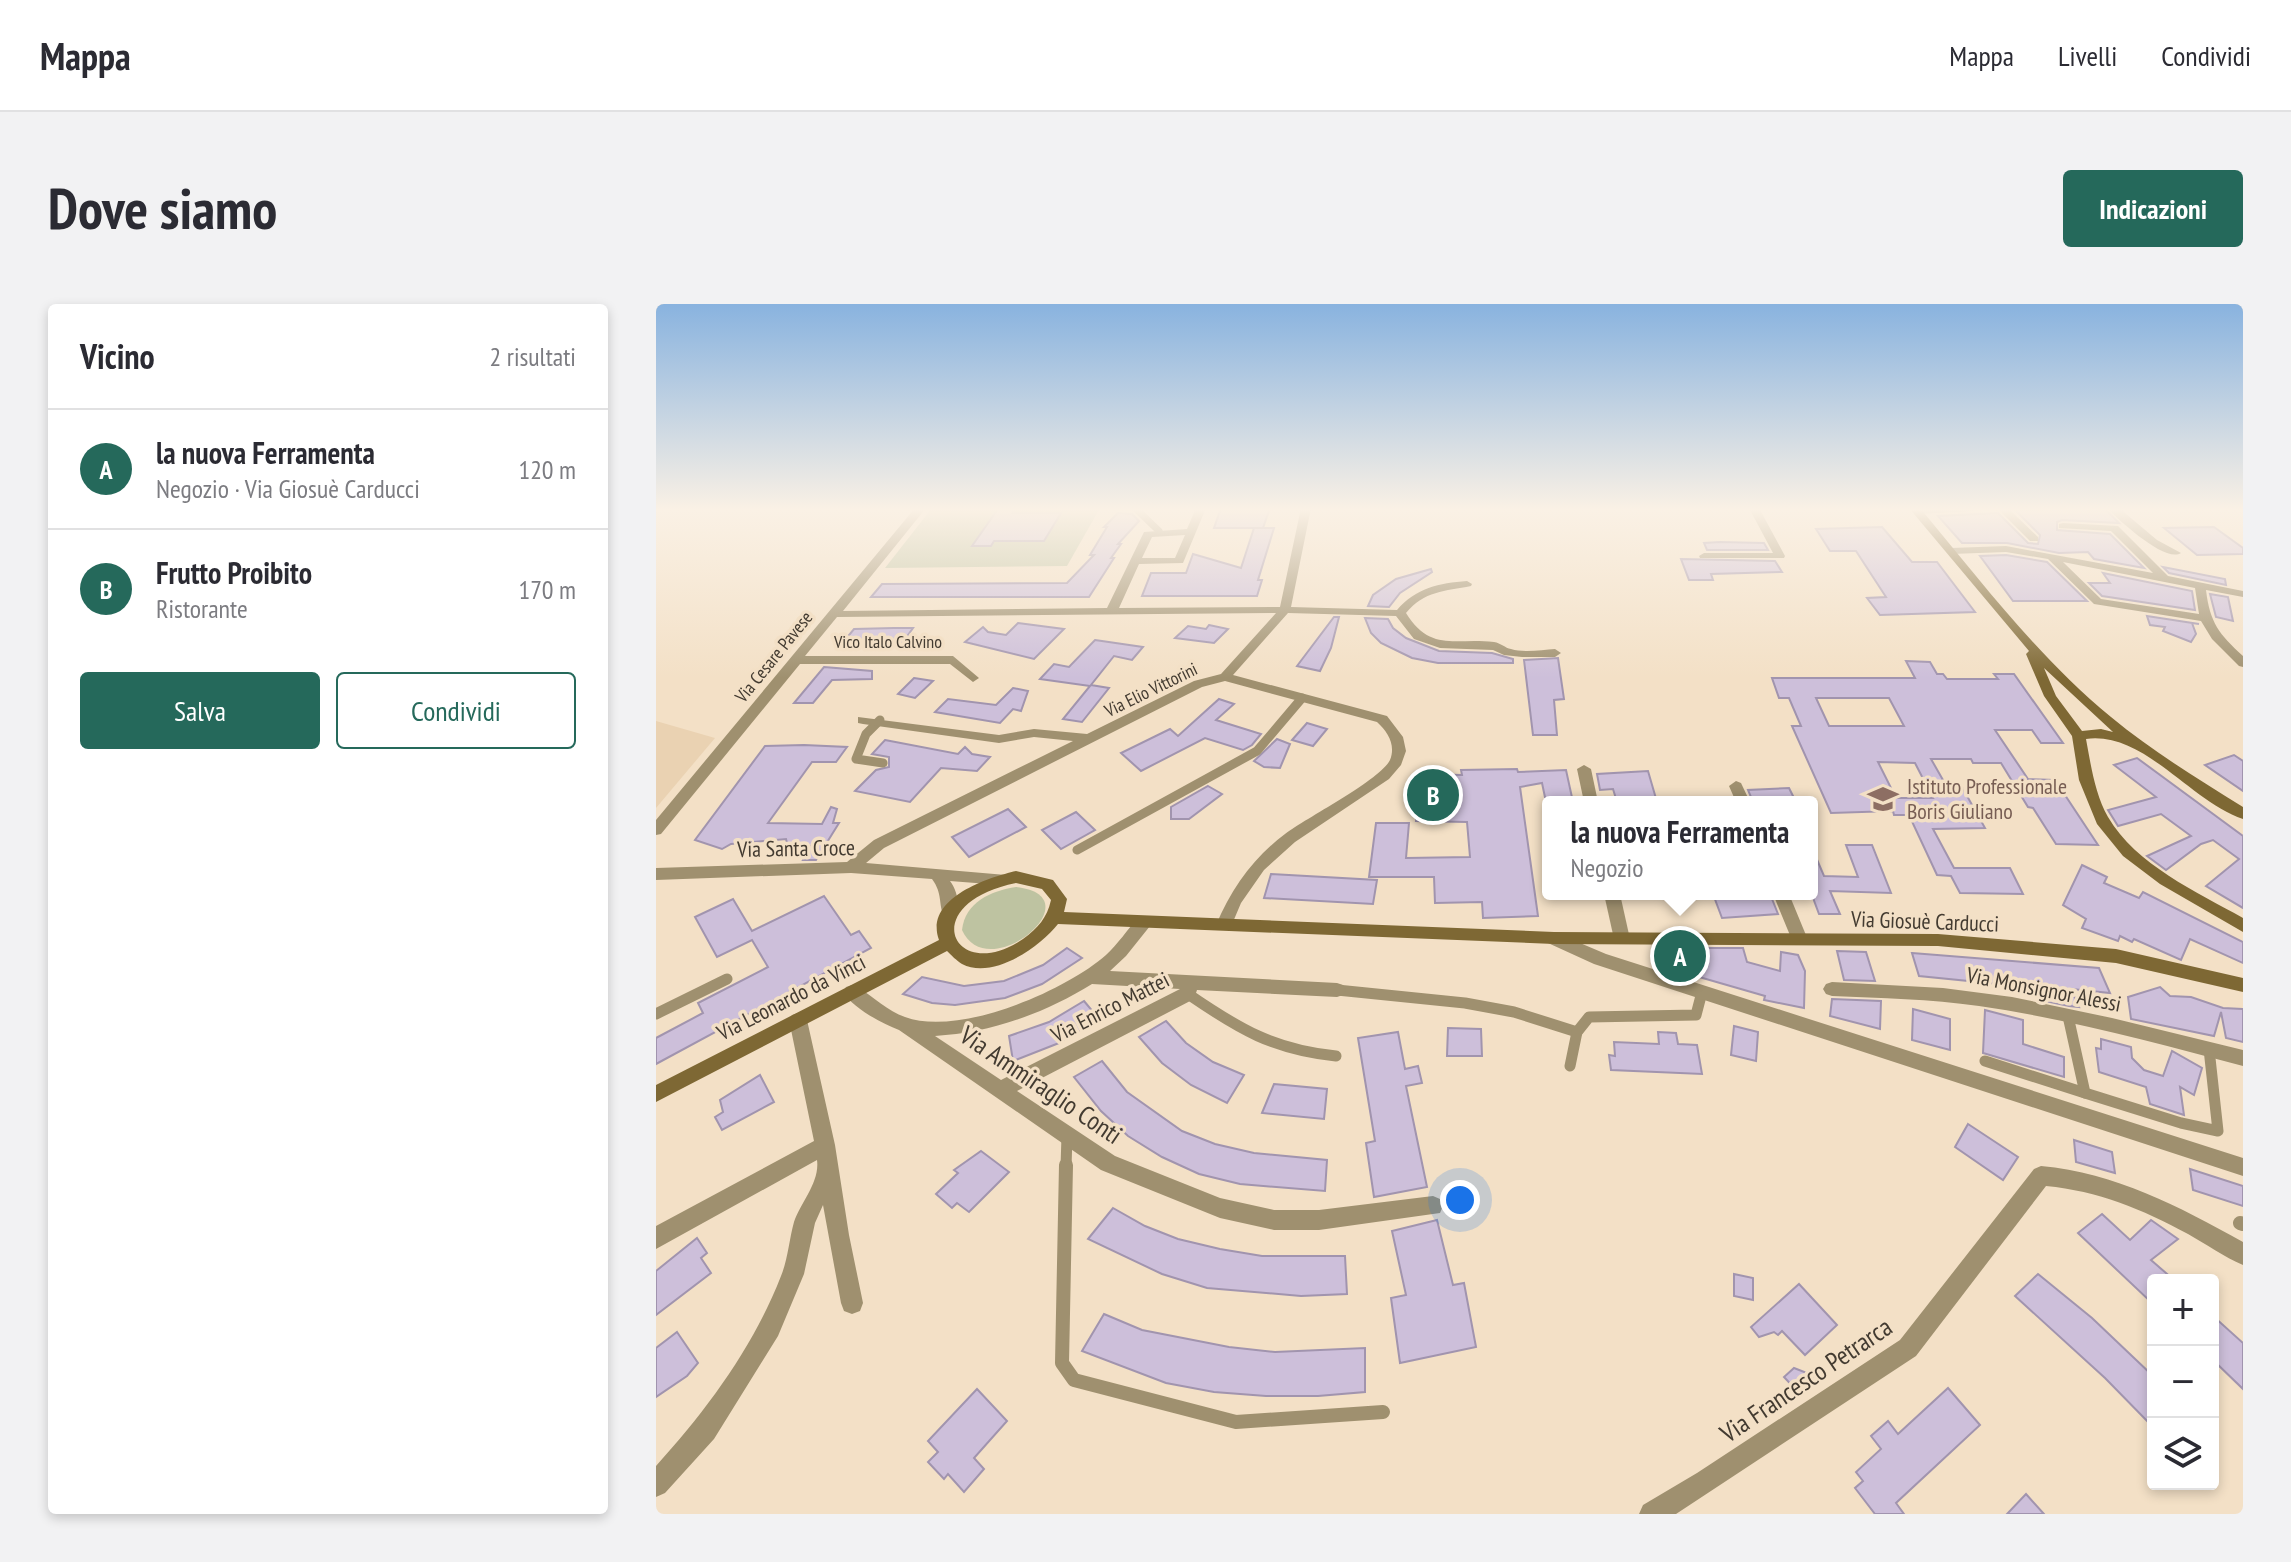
<!DOCTYPE html>
<html lang="it">
<head>
<meta charset="utf-8">
<style>
  body { margin:0; font-family:"PT Sans Narrow",sans-serif; background:#f2f2f3; color:#2b2b33 }
  .controls { position:absolute; right:24px; bottom:24px; display:grid; overflow:hidden; border-radius:8px; box-shadow:0 4px 12px #0003 }
  .controls button { width:72px; height:72px; display:grid; place-items:center; padding:0; border:0; border-bottom:2px solid #e1e1e2; background:#fff; color:#2b2b33; font:40px sans-serif }
  .you { position:absolute; left:804px; top:896px; width:28px; height:28px; margin:-20px; border:6px solid #fff; border-radius:50%; background:#1a73e8; box-shadow:0 0 0 12px #1a73e833 }
  .badge { display:grid; place-items:center; width:52px; height:52px; border-radius:50%; background:#25695b; color:#fff; font-size:26px; font-weight:700 }
  .pin { position:absolute; translate:-50% -50%; border:4px solid #fff; box-shadow:0 2px 8px #0006 }
  .popup { position:absolute; left:886px; top:492px; width:276px; height:104px; box-sizing:border-box; display:grid; place-content:center; border-radius:8px; background:#fff; filter:drop-shadow(0 2px 6px #0005); font-size:26px; white-space:nowrap; color:#7c7c81 }
  .popup b { font-size:30px; color:#2b2b33 }
  .popup::after { content:''; position:absolute; left:50%; top:100%; margin-left:-16px; border:16px solid transparent; border-top-color:#fff }
  .list { margin:0; padding:0; list-style:none }
  h2 { display:flex; justify-content:space-between; align-items:center; height:104px; margin:0; padding:0 32px; font-size:34px }
  h2 small { font-size:26px; font-weight:400; color:#7c7c81 }
  .list li { display:grid; grid-template-columns:52px 1fr auto; gap:24px; align-items:center; box-sizing:border-box; height:120px; padding:0 32px; border-top:2px solid #e1e1e2 }
  .list b { display:block; font-size:30px; white-space:nowrap }
  .list p { margin:0; font-size:26px; white-space:nowrap; color:#7c7c81 }
  .list em { font-size:26px; font-style:normal; color:#7c7c81 }
  .actions { display:flex; gap:16px; padding:24px 32px }
  .actions a { flex:1; padding:18px 0; border:2px solid #25695b; border-radius:8px; text-align:center; font-size:28px; color:#25695b }
  .actions .main { background:#25695b; color:#fff }
  .icon { flex:none; width:44px; height:44px; fill:none; stroke:currentColor; stroke-width:2; stroke-linecap:round; stroke-linejoin:round }
  .map { position:relative; flex:none; width:1587px; height:1210px; overflow:hidden; border-radius:8px }
  header { display:flex; align-items:center; gap:48px; box-sizing:border-box; height:112px; padding:0 40px; background:#fff; border-bottom:2px solid #e1e1e2 }
  header strong { font-size:38px }
  nav { display:flex; gap:44px; margin-inline-start:auto; font-size:28px }
  .intro { display:flex; align-items:center; justify-content:space-between; box-sizing:border-box; height:192px; padding:0 48px }
  h1 { margin:0; font-size:56px }
  .button { padding:20px 36px; border-radius:8px; background:#25695b; color:#fff; font-size:28px; font-weight:700 }
  main { display:flex; gap:48px; padding:0 48px }
  aside { flex:1; background:#fff; border-radius:8px; box-shadow:0 4px 12px #0003 }
  .map>svg:first-child { display:block }
  .built { fill:#ead2b2 }
  .green { fill:#bec3a1 }
  .building { fill:#cdbfda; stroke:#a194ae; stroke-width:2; fill-rule:evenodd }
  .lines { fill:none; stroke-linecap:round; stroke-linejoin:round }
  .lane-far3 { stroke:#9f906f; stroke-width:7 }
  .lane-far2 { stroke:#9f906f; stroke-width:9 }
  .lane-far1 { stroke:#9f906f; stroke-width:11 }
  .lane { stroke:#9f906f; stroke-width:14 }
  .street { fill:#9f906f; fill-rule:evenodd }
  .secondary { fill:#7e6834; fill-rule:evenodd }
  .labels { text-anchor:middle; stroke-width:7; stroke-linejoin:round; paint-order:stroke }
  .far-street-label { font-size:18px; fill:#433b31; stroke:#f3e0c6 }
  .education-label { font-size:22px; fill:#785e54; stroke:#f3e0c6; text-anchor:start }
  .street-label { font-size:22px; fill:#433b31; stroke:#f3e0c6 }
  .near-street-label { font-size:26px; fill:#433b31; stroke:#f3e0c6 }
</style>
</head>
<body>
<header>
<strong>Mappa</strong>
<nav><a>Mappa</a><a>Livelli</a><a>Condividi</a></nav>
</header>
<div class="intro"><h1>Dove siamo</h1><a class="button">Indicazioni</a></div>
<main>
<aside>
<h2>Vicino<small>2 risultati</small></h2>
<ul class="list">
<li><span class="badge">A</span><div><b>la nuova Ferramenta</b><p>Negozio · Via Giosuè Carducci</p></div><em>120 m</em></li>
<li><span class="badge">B</span><div><b>Frutto Proibito</b><p>Ristorante</p></div><em>170 m</em></li>
</ul>
<div class="actions"><a class="main">Salva</a><a>Condividi</a></div>
</aside>
<div class="map">
<svg width="1587" height="1210" viewBox="0 0 1587 1210">
  <rect width="100%" height="100%" fill="#f3e0c6"/>
  <path class="built" d="M0,417l59,17 -59,70z"/>
  <g class="green">
    <path d="M276,204h168l-33,58 -182,2z"/>
    <path d="M360,583c81,9 -28,101 -54,43 3,-28 29,-39 54,-43z"/>
  </g>
  <g class="building">
    <path d="M565,204h49l-7,20h-49z"/>
    <path d="M1448,204l15,15 -57,-3 -5,2v8l53,4 34,34 -50,-9 -6,-7 -29,1 -52,-10h-45l-24,-27 60,-3 30,30 10,1 2,-9 -25,-25z"/>
    <path d="M342,205h17l-2,4h48l-17,28h-50l-3,5h-19z"/>
    <path d="M462,209l14,1 7,7 -21,23h3l-10,14h3l-25,39h-218l11,-13 185,-1 27,-28h-4l17,-28h-3z"/>
    <path d="M1226,223l30,35h25l38,50 -95,3 -13,-17 19,-1 -30,-46h-26l-14,-22z"/>
    <path d="M1558,223l29,21v6l-46,1 -33,-27z"/>
    <path d="M598,224h20l-16,52h4l-5,16h-115l9,-23h35l7,-19 48,14z"/>
    <path d="M1064,238l44,1 4,7h-61l-3,-7z"/>
    <path d="M1350,251l41,7 40,39h-74l-33,-45z"/>
    <path d="M1025,255l94,2 7,11 -71,2 2,6h-24z"/>
    <path d="M1507,263l62,12 1,6 -57,-12z"/>
    <path d="M775,265l1,3 -32,21 -11,14 -21,-1 5,-11 23,-16z"/>
    <path d="M1447,269l89,18 3,19 -93,-14 -13,-13h21z"/>
    <path d="M1554,290l18,3 5,24 -17,-4z"/>
    <path d="M1491,312l52,8 -7,-1 4,11 -5,8 -28,-11 2,-4 -15,-2z"/>
    <path d="M678,313h5l-8,31 -11,23 -23,-5z"/>
    <path d="M709,314l23,1 5,9 13,10 33,13 53,2 21,6v4h-75l-26,-5 -31,-15 -10,-10z"/>
    <path d="M362,319l46,6 -30,30 -69,-17 18,-15 5,5 18,3z"/>
    <path d="M553,321l19,4 -14,14 -39,-5 13,-12 18,3z"/>
    <path d="M238,324h19l-13,18h-60l14,-17z"/>
    <path d="M439,336l48,7 -11,13 -18,-4 -23,29 18,3 -27,34 -19,-3 27,-33 -50,-7 14,-15 15,3z"/>
    <path d="M902,354l6,41 -10,1 3,35h-24l-9,-75z"/>
    <path d="M1250,357l24,1 7,12h6l4,5h51l-4,-5h20l49,69h-22l-9,-13h-37l33,49 27,1 43,65 -42,-1 -23,-36 -5,-1 -27,-44h-28l-2,-4h-40l16,28h15l23,41 -52,1 21,39h56l13,26 -63,-1 -9,-17 -14,-1 -28,-60h-15l-1,-4 -62,2 -39,-87h9l-12,-28h-10l-7,-20h143zM1160,394h73l15,28h-75zM1222,458l37,1 18,35h-37z"/>
    <path d="M168,363l48,4v8l-40,1 -19,23h-19z"/>
    <path d="M258,374l19,3 -18,17 -17,-4z"/>
    <path d="M357,384l15,3 -7,20 -8,-2 -13,14 -65,-11 13,-13 48,6z"/>
    <path d="M563,395l15,5 -18,16 45,14 -9,11 -9,5 -38,-12 -64,33 -20,-18 49,-24 8,7z"/>
    <path d="M651,419l20,6 -14,17 -21,-6z"/>
    <path d="M621,435l13,5 -10,24 -16,-1 -10,-6z"/>
    <path d="M229,436l73,14 7,-7 7,7 18,3 -13,14 -36,-3 -31,34 -55,-11 21,-21 13,-3v-10l-17,-3z"/>
    <path d="M148,441l43,2 -11,15h-24l-44,61 54,1 9,-17 6,2 -4,14h6l-23,37h-13l7,-14 -22,1 -2,-8 -55,5 -9,5 -27,-9 70,-94z"/>
    <path d="M1578,451l9,6v30l-38,-26z"/>
    <path d="M1481,454l106,78v72l-37,-22 33,-27 -26,-19 -12,4 -35,26 -19,-14 44,-20 -30,-22 -43,12 -10,-16 48,-13 -42,-32z"/>
    <path d="M861,465l1,3 48,-2 7,32h-27l-4,-19 -22,4 18,129 -55,2 -1,-16 -47,1 -1,-26h-65l7,-54h33l-3,35 64,-1 -3,-35 -51,-1 4,-47 42,1 -1,-5z"/>
    <path d="M992,467l9,31h-40l-4,-13 -13,1 -3,-16z"/>
    <path d="M552,482l14,8 -33,25h-18v-12z"/>
    <path d="M1133,484l7,14h-43l-5,-12z"/>
    <path d="M352,505l18,18 -57,30 -17,-20z"/>
    <path d="M420,508l19,18 -34,19 -19,-19z"/>
    <path d="M1190,541h26l19,48 -61,-2 10,23h-21l-7,-19v-47l12,28 34,1z"/>
    <path d="M1426,561l25,12 -3,6 35,15 4,-6 100,50v21l-53,-24 -9,21 -47,-21 -2,3 -12,-6 -2,5 -36,-13 4,-9 -23,-14z"/>
    <path d="M615,570l106,6 -4,24 -109,-6z"/>
    <path d="M1057,590h57l8,20 -56,4z"/>
    <path d="M168,592l27,39 8,-4 12,17 -215,116v-26l47,-25 -5,-10 70,-36 -16,-27 -35,17 -22,-40 38,-18 19,32z"/>
    <path d="M411,644l15,10 -40,26 -37,14 -50,7 -23,-2 -29,-9 19,-17 42,9 40,-5 39,-16z"/>
    <path d="M997,644h90l4,14 33,9 1,-19 17,3 7,16 -1,37 -40,-8 1,-4 -111,-32z"/>
    <path d="M1181,647l29,1 9,29 -31,-1z"/>
    <path d="M1256,649l187,15 11,25 -39,-4 8,18 -10,-1 -29,-6 -2,-8 -10,-5 -109,-11z"/>
    <path d="M1504,683l10,9 21,1 32,11 20,1v33l-17,-4 -5,-26 -7,24 -83,-17 -3,-22z"/>
    <path d="M1176,695l49,2 -1,28 -50,-13z"/>
    <path d="M428,697l15,18 -40,24 -46,18 -4,-25 40,-14z"/>
    <path d="M1257,705l37,10v31l-38,-10z"/>
    <path d="M1329,706l38,10v24l41,13v20l-81,-24z"/>
    <path d="M510,717l20,22 27,19 31,13 -17,28 -36,-18 -29,-22 -23,-26z"/>
    <path d="M1078,722l24,6 -2,29 -25,-6z"/>
    <path d="M792,724l33,1 1,27h-35z"/>
    <path d="M742,728l7,37 13,-3 4,17 -16,3 21,101 -53,10 -8,-54 9,-2 -17,-103z"/>
    <path d="M1002,728l18,1 2,11 19,1 5,29 -91,-4 -2,-15 6,1 -1,-14 45,2z"/>
    <path d="M1445,735l30,8 1,11 12,12 19,6 9,-25 30,17 -8,27 -14,-8 4,28 -34,-11 -4,-17 -47,-15 -3,-24 5,1z"/>
    <path d="M446,757l25,31 55,39 33,13 39,9 73,7 -2,31 -85,-7 -41,-10 -37,-17 -34,-21 -27,-25 -27,-34z"/>
    <path d="M104,771l14,27 -52,28 -7,-13 8,-5 -3,-12z"/>
    <path d="M618,780l53,5 -3,30 -62,-6z"/>
    <path d="M1312,820l50,33 -15,23 -48,-33z"/>
    <path d="M1418,836l38,12 3,21 -39,-11z"/>
    <path d="M325,847l28,21 -40,40 -12,-9 -5,5 -16,-14 22,-21 -4,-3z"/>
    <path d="M1534,865l53,17v20l-50,-16z"/>
    <path d="M457,904l32,18 33,13 42,10 42,7h83l2,38 -46,2 -94,-8 -45,-14 -74,-35z"/>
    <path d="M1446,910l28,26 21,-20 27,19 -27,21 23,20h-21v24l-75,-71z"/>
    <path d="M781,916l16,65 11,-2 12,64 -76,16 -9,-65 15,-3 -14,-64z"/>
    <path d="M41,934l10,15 -6,5 10,15 -55,42v-44z"/>
    <path d="M1078,970l19,4v22l-19,-4z"/>
    <path d="M1382,970l54,44 61,58v51l-48,-49 -90,-82z"/>
    <path d="M1143,980l38,41 -32,30 -23,-24 -4,4 -4,-3 -15,5 -8,-10z"/>
    <path d="M448,1010l38,16 87,17 46,5 90,-4v44l-47,4h-52l-52,-4 -48,-9 -84,-32z"/>
    <path d="M1557,1012l30,27v46l-30,-29z"/>
    <path d="M21,1028l21,31 -11,13 -31,21v-49z"/>
    <path d="M1138,1064l18,7 2,8 -15,10 -15,-16z"/>
    <path d="M1292,1084l32,37 -84,78 8,11h-29l-20,-26 8,-7 -7,-9 25,-23 -10,-13 17,-15 10,13z"/>
    <path d="M321,1085l30,32 -33,37 10,11 -20,23 -16,-18 -4,5 -16,-17 10,-10 -10,-11z"/>
    <path d="M1370,1190l18,20h-37z"/>
  </g>
  <g class="lines">
    <path class="lane-far3" d="M479,204l24,23"/>
    <g class="lane-far2">
      <path d="M224,416l-14,14 -10,25 27,4"/>
      <path d="M421,546l180,-99 45,-53"/>
    </g>
    <g class="lane-far1">
      <path d="M681,686l128,13 49,9 63,20"/>
      <path d="M532,690c51,35 86,56 148,62"/>
      <path d="M0,710l71,-35"/>
      <path d="M1412,712l17,77 96,30 37,8 -9,-82"/>
      <path d="M1329,757l100,32"/>
      <path d="M914,762l7,-34 12,-15 107,-2 6,-23"/>
      <path d="M410,863l1,-31"/>
    </g>
    <g class="lane">
      <path d="M410,861l-4,198 12,17 162,42 147,-10"/>
      <path d="M1584,919l3,1"/>
    </g>
    <g class="street">
      <path d="M259,204h11l-83,103 264,-3 37,-76 43,-3 9,-21h10l-23,55 -44,1 -20,44 161,-1 21,-99h10l-20,99 106,3c19,-22 42,-27 70,-29l5,3 -1,2c-26,5 -47,5 -65,27 25,40 49,24 88,29 7,1 11,6 17,7 13,4 31,1 44,0l6,4 -6,4h-33l-18,-2 -11,-5 -53,-2 -26,-9 -18,-23 -108,-3 -55,62 154,41 16,21 3,14 -5,14 -12,14 -94,63 -31,28 -23,33 -11,26h-12l-2,-4c16,-37 37,-67 69,-91 23,-17 95,-54 105,-74 6,-15 -2,-28 -13,-38l-152,-41 -23,6 -318,161 -18,15 140,12 3,4 -8,6 -51,-4c7,9 11,26 6,36h-12c-6,-14 -1,-23 -12,-38l-81,-6 -195,7v-12l191,-6 27,-22 199,-99 -39,-4 -35,6 -136,-19 -5,-1v-6l141,18 35,-6 53,5 107,-53 27,-7 55,-61 -439,4 -32,39h148l26,22 -6,4 -23,-18h-150l-139,170 -5,1v-15zM529,231l-10,23h-33l10,-21z"/>
      <path d="M1093,204h10l26,48 -1,2h-84l-1,-2 5,-3h69z"/>
      <path d="M1259,204h63l-5,3 -56,3 -5,-3z"/>
      <path d="M1341,204h11l30,29v4h-8z"/>
      <path d="M1451,204h12l38,32 24,13c-16,10 -61,-32 -74,-45z"/>
      <path d="M1407,219l55,3 50,50 75,15v6l-37,-7c4,33 13,44 37,66v11l-4,-1 -27,-27 -11,-18 -107,-17 -46,-45 -42,-7 -55,2 -5,-3 5,-3 55,-2 147,27 -42,-42 -52,-3v-4zM1407,258l132,26 4,26 -98,-15z"/>
      <path d="M928,461l7,4 7,33h-14l-7,-33z"/>
      <path d="M1080,477l5,2 9,19h-14l-7,-16z"/>
      <path d="M948,590h16l10,45 -2,5h-12l-2,-5z"/>
      <path d="M1117,590h16l19,46 -2,5h-12z"/>
      <path d="M488,612l6,2 2,4 -2,4 -24,30 -16,15 227,12 6,2 3,5 -3,5 -6,2 -140,-7 -3,9 -177,92 98,65 105,42 54,12h45l114,-14 7,3 3,7 -3,7 -121,17h-45l-54,-12 -119,-48 -202,-140c-18,-7 -46,-22 -56,-38l3,-5 6,-2 6,2c15,10 30,24 47,30 54,20 160,-26 201,-62 12,-11 21,-25 32,-37zM436,680l88,5 -179,91 -66,-44c56,-3 110,-23 157,-52z"/>
      <path d="M898,628l52,22 637,204v18l-649,-212 -46,-21 -2,-5 2,-5z"/>
      <path d="M1176,678l111,6 69,9 100,21 131,32v16c-87,-23 -175,-47 -264,-60 -49,-7 -98,-8 -147,-10l-6,-2 -3,-5 3,-5z"/>
      <path d="M142,709l6,2 3,5 28,125 14,90 14,68 -3,8 -8,3 -8,-3 -3,-8 -18,-98 -8,18 -11,51 -26,62 -64,103 -49,54 -9,4v-31c51,-56 98,-120 125,-190 7,-17 8,-36 13,-54 7,-20 26,-40 23,-62l-161,89v-23l158,-85 -25,-121 3,-5z"/>
      <path d="M1385,862c75,7 137,40 202,76v23c-19,-8 -37,-21 -55,-31 -46,-25 -90,-43 -142,-48l-130,170 -240,158h-37l4,-9 54,-32 203,-133 134,-171z"/>
    </g>
    <g class="secondary">
      <path d="M1253,204h11c60,72 118,149 191,209 41,34 87,62 132,90v12c-52,-17 -99,-88 -157,-80 5,27 9,55 22,78 28,48 89,75 135,101v14l-83,-48 -37,-28 -26,-32 -18,-44 -7,-44 -28,-40 -18,-42 3,-3zM1388,364l69,64 -12,-3 -19,2 -26,-35z"/>
      <path d="M360,567l37,9 14,19 -3,13 490,20 384,2 178,15 127,29v14l-127,-29 -178,-17 -384,-2 -496,-20c-18,23 -65,56 -96,40 -5,-3 -11,-9 -15,-13l-291,151v-17l283,-145c-15,-41 47,-62 77,-69zM360,579l26,6 9,11c-4,18 -13,28 -28,39 -69,47 -109,-35 -7,-56z"/>
    </g>
  </g>
  <linearGradient id="sky" x2="0" y2="1"><stop stop-color="#89b3df"/><stop offset="0.55" stop-color="#faf1e5"/><stop offset="1" stop-color="#faf1e5" stop-opacity="0"/></linearGradient>
  <rect width="1587" height="374" fill="url(#sky)"/>
  <defs>
    <g id="school-bare" transform="scale(2.4)"><path d="M0-5L7-2L0 1L-7-2ZM-4 1L0 2.5L4 1V4Q0 6-4 4Z" fill="#8d6e63" stroke="#f3e0c6" stroke-width="2.5" paint-order="stroke"/></g>
  </defs>
  <g fill-rule="evenodd">
    <use href="#school-bare" x="1227" y="495"/>
  </g>
  <g class="labels">
    <g class="far-street-label">
      <text x="232" y="344">Vico Italo Calvino</text>
      <text transform="translate(118 353) rotate(-51)" y="6">Via Cesare Pavese</text>
      <text transform="translate(495 386) rotate(-26)" y="6">Via Elio Vittorini</text>
    </g>
    <g class="education-label">
      <text x="1251" y="490">Istituto Professionale<tspan x="1251" dy="25">Boris Giuliano</tspan></text>
    </g>
    <g class="street-label">
      <text transform="translate(140 544) rotate(-1)" y="8">Via Santa Croce</text>
      <text transform="translate(1269 617) rotate(2)" y="8">Via Giosuè Carducci</text>
      <text transform="translate(1388 685) rotate(11)" y="8">Via Monsignor Alessi</text>
      <text transform="translate(135 693) rotate(-27)" y="8">Via Leonardo da Vinci</text>
      <text transform="translate(454 703) rotate(-27)" y="8">Via Enrico Mattei</text>
    </g>
    <g class="near-street-label">
      <text transform="translate(385 781) rotate(34)" y="9">Via Ammiraglio Conti</text>
      <text transform="translate(1150 1076) rotate(-34)" y="9">Via Francesco Petrarca</text>
    </g>
  </g>
</svg>
<div class="controls">
<button>+</button>
<button>−</button>
<button><svg class="icon" aria-label="layers" viewBox="0 0 24 24"><path d="M12 4l9 5-9 5-9-5zM3 14l9 5 9-5"/></svg></button>
</div>
<div class="you"></div>
<div class="pin badge" style="left:1024px;top:652px">A</div>
<div class="popup"><b>la nuova Ferramenta</b>Negozio</div>
<div class="pin badge" style="left:777px;top:491px">B</div>
</div>
</main>
</body>
</html>
